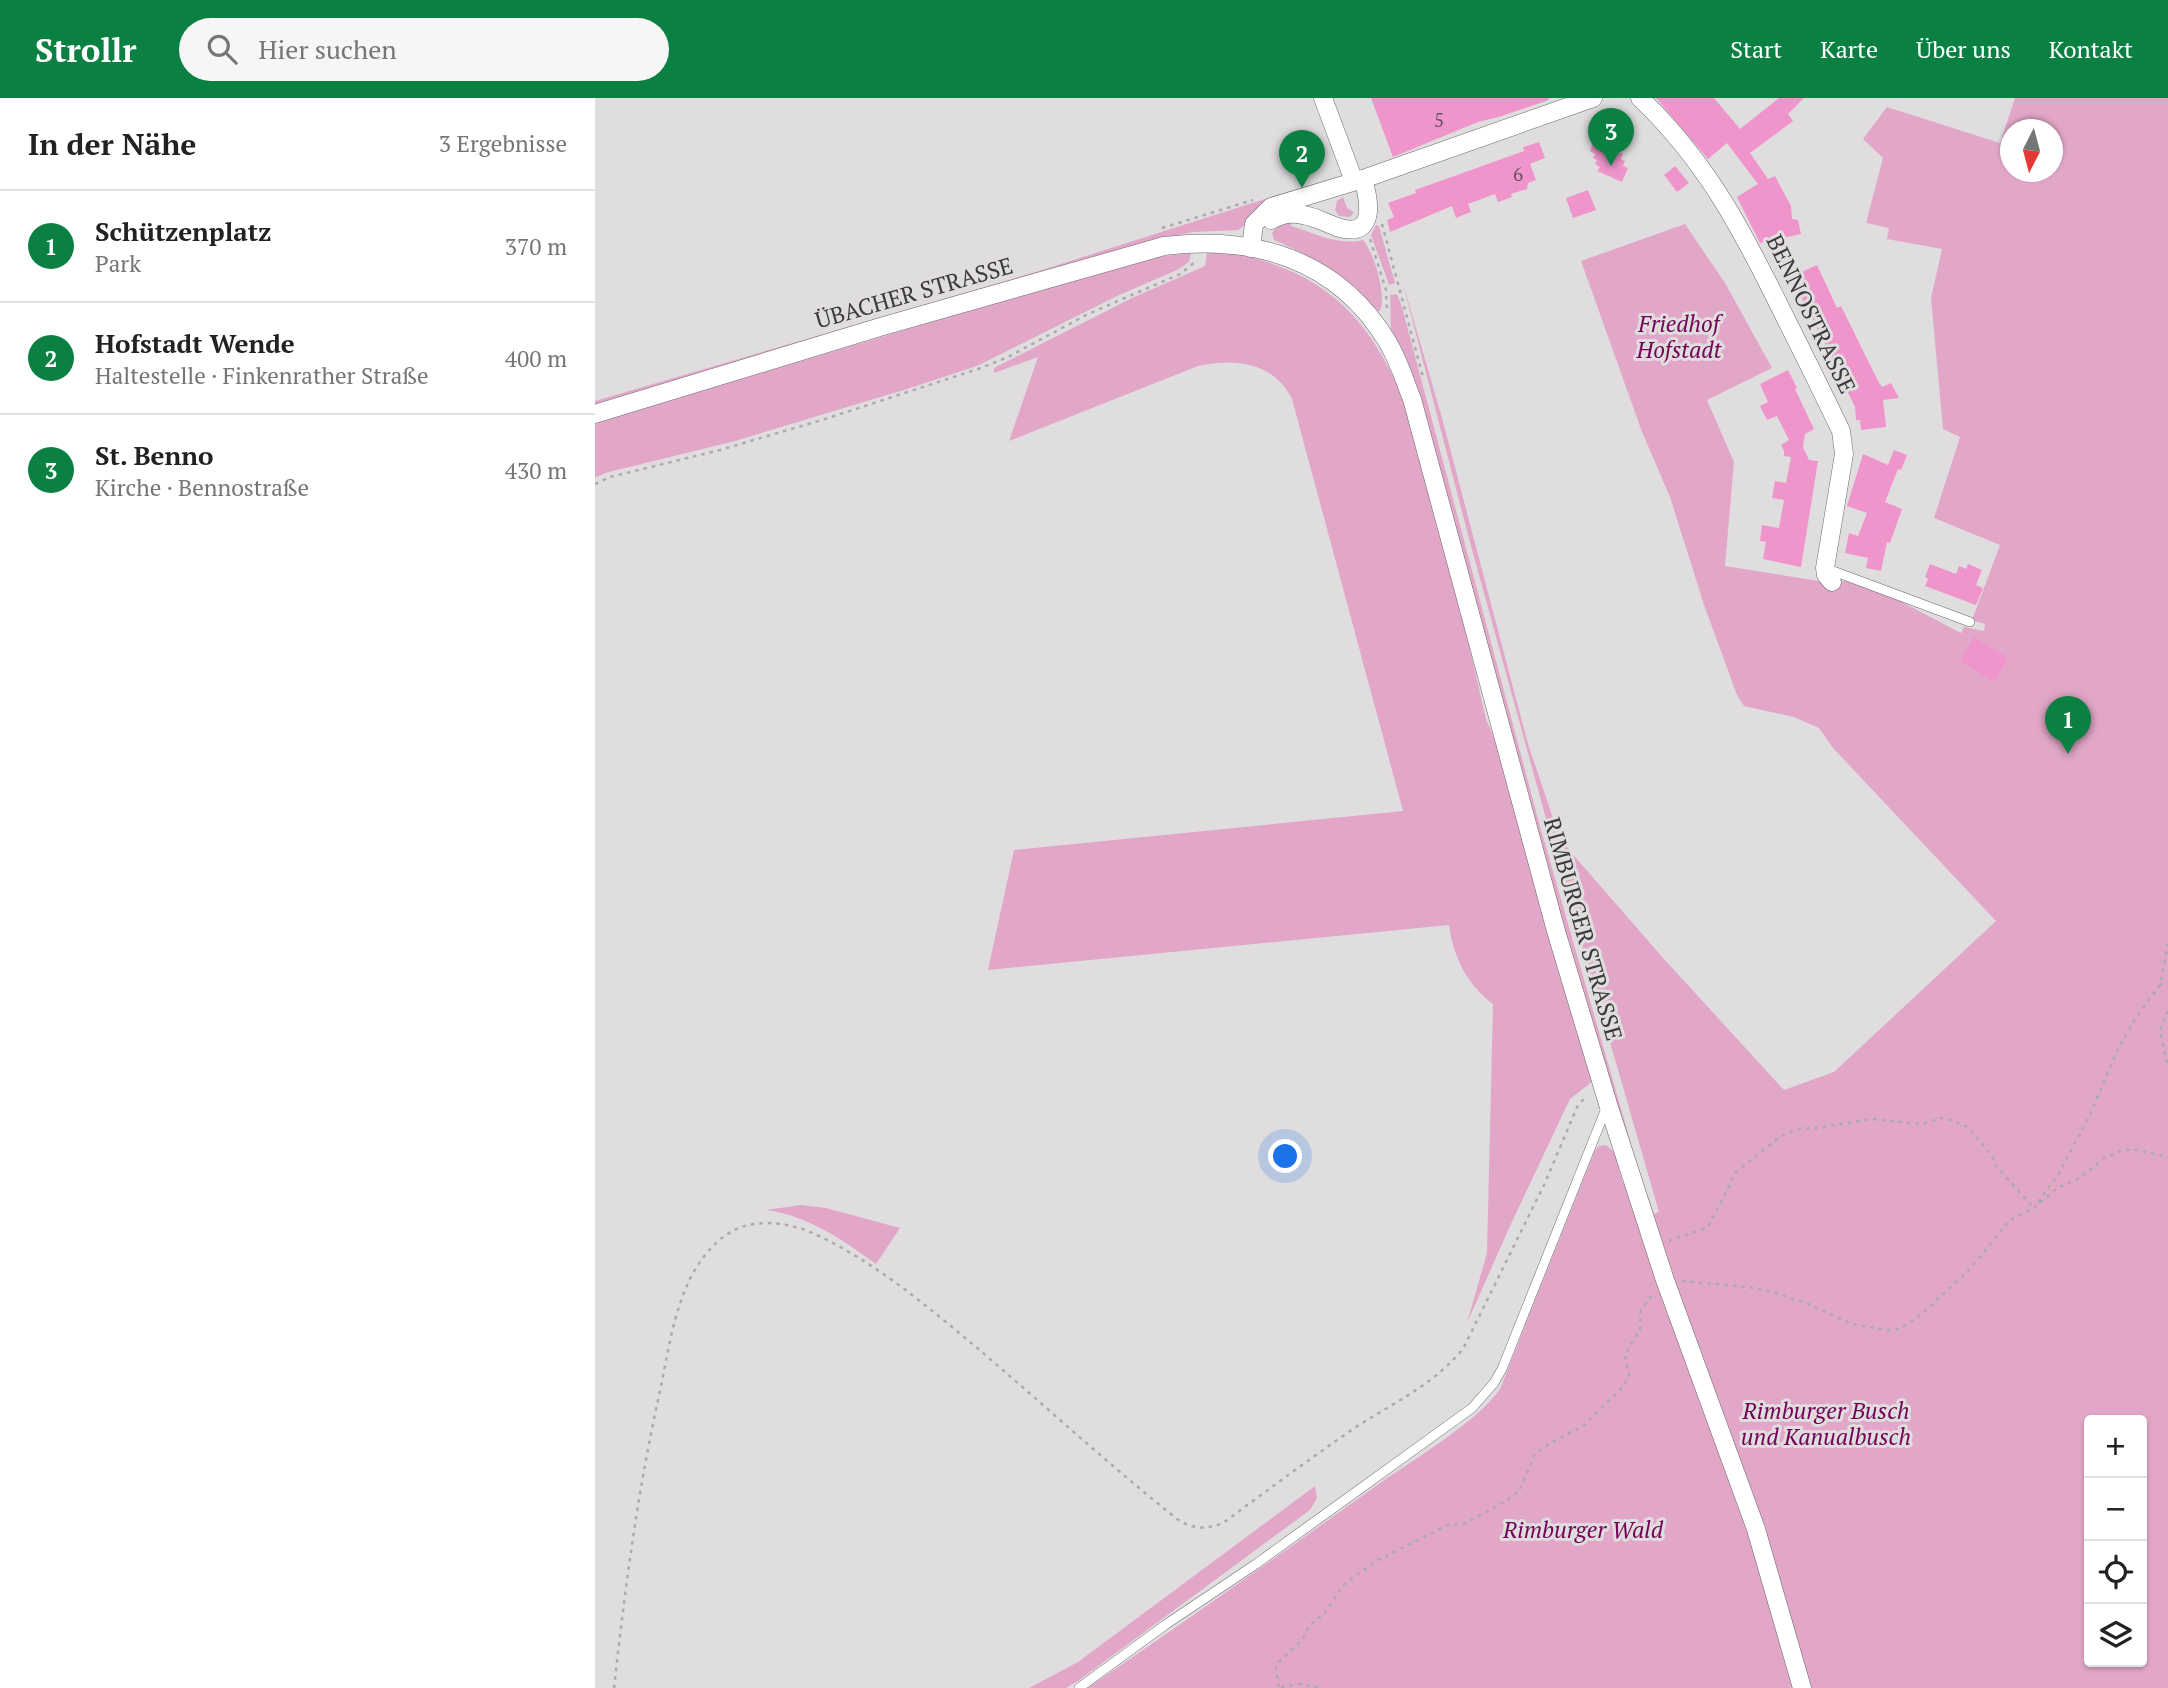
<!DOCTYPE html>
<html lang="de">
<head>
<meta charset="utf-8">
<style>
  body { margin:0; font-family:"PT Serif",serif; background:#f6f6f6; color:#222 }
  .controls { position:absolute; right:21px; bottom:21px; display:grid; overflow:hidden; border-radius:7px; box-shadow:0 2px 5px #0004 }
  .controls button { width:63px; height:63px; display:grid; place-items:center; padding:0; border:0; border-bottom:2px solid #e0e0e0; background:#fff; color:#222; font:35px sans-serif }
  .compass { position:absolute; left:1405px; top:21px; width:63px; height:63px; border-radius:50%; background:#fff; box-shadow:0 2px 5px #0004; rotate:186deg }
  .you { position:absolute; left:691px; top:1059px; width:24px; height:24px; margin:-18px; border:5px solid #fff; border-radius:50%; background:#1a73e8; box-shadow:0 0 0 10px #1a73e833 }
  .badge { display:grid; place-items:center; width:46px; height:46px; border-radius:50%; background:#0b8043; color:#fff; font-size:23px; font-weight:700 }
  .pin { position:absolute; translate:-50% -58px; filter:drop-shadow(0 2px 4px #0008) }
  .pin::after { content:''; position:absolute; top:37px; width:24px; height:21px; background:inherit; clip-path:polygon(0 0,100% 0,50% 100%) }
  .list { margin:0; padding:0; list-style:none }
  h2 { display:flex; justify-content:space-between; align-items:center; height:91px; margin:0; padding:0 28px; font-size:30px }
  h2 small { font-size:23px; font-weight:400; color:#767676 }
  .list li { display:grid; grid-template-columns:46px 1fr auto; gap:21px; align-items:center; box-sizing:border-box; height:112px; padding:0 28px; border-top:2px solid #e0e0e0 }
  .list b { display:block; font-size:26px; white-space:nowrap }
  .list p { margin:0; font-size:23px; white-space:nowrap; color:#767676 }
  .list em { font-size:23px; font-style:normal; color:#767676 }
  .icon { flex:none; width:38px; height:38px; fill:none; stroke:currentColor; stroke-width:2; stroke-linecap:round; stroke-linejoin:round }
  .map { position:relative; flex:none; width:1573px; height:1590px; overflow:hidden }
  header { display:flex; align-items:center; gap:42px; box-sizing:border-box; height:98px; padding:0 35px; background:#0b8043; color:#fff }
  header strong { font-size:33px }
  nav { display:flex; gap:38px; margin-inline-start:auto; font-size:24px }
  .search { width:490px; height:63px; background:#f6f6f6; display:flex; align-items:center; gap:18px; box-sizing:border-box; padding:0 24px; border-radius:38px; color:#767676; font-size:26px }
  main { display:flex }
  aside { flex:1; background:#fff }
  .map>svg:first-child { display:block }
  .green { fill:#e2a7c8; fill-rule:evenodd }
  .building { fill:#f095cb }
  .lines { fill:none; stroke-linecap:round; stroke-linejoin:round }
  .service-casing { stroke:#6a6769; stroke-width:10 }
  .minor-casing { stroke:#6a6769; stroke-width:19 }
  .path { stroke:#acaaab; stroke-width:2.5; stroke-dasharray:3.5 5; stroke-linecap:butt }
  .service { stroke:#fff; stroke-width:9 }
  .minor { stroke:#fff; stroke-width:18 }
  .labels { text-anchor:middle; stroke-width:6; stroke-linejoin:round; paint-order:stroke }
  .number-label { font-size:19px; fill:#69515f }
  .street-label { font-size:23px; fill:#3c3a3b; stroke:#e0dddf }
  .park-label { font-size:23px; font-style:italic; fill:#740255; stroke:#e0dddf }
</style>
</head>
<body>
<header>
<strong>Strollr</strong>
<div class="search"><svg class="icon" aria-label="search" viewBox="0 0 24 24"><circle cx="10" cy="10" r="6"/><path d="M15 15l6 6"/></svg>Hier suchen</div>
<nav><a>Start</a><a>Karte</a><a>Über uns</a><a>Kontakt</a></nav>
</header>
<main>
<aside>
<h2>In der Nähe<small>3 Ergebnisse</small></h2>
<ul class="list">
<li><span class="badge">1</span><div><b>Schützenplatz</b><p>Park</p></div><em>370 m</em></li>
<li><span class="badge">2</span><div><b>Hofstadt Wende</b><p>Haltestelle · Finkenrather Straße</p></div><em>400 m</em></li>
<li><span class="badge">3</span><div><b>St. Benno</b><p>Kirche · Bennostraße</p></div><em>430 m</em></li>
</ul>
</aside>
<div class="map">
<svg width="1573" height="1590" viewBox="0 0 1573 1590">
  <rect width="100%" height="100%" fill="#e0dddf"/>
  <g class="green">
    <path d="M1420,0h153v1590h-1080c99,-68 197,-137 295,-207 33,-23 95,-60 117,-92l95,-239 4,-4 7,-1 8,7 9,31 22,24 -62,-210 -167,-613 -14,-35 -11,-19 -1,-35 7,-1 5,13 136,512 98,342 18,53 5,-2 -103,-357 -88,-320 -66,-255 40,138 86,326 26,77 15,29 95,109 120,131 50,-18 162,-151 -163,-173 -14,-20 -25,-11 -50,-11 -7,-11 -33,-90 -34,-108 -28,-65 -61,-171 104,-37 40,59 47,85 -65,32 27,62 -9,104 100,16 26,-1 45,18 65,34 3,-6 20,4 1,-7 -13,-4 28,-75 -66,-27 26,-81 -17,-8 -12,-131 11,-49 -55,-10 2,-11 -23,-5 17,-65 -20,-19 24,-32 113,36zM1416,32h42v42h-42zM1494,1322h53v242h-53z"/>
    <path d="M676,99l-23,26 -10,7 -45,2 -58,13 -540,163v-7l444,-130z"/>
    <path d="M748,99l4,11 7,4 -4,5 -11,-1 -4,-6 2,-9z"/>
    <path d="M697,123l-1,5c23,7 48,20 72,14 11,13 24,55 17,71l-6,-2c-32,-31 -58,-52 -100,-69l-2,-7 5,-7z"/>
    <path d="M781,127l3,1 16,57 -6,2 -18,-50z"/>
    <path d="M630,154c96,16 145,63 180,152l58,215 23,100 11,26 96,336 -23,18 -60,127 -43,97 20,-70 6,-249c-26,-19 -40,-48 -44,-79l-461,45 26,-120 389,-39 -111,-412c-18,-37 -58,-41 -94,-33l-189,75 29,-84 -44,16v-5l138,-70 73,-32 2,-13z"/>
    <path d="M596,155l-2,9 -12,8 -60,26 -140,70 -70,23 -172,52 -130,32 -10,5v-55l526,-158 33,-8z"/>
    <path d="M206,1107l25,3 74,20 -24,36c-35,-25 -67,-48 -110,-54z"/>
    <path d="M720,1388l2,12 -7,12 -232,171 -12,7h-37l49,-26z"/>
  </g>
  <g class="building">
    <path d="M776,0h177l1,2 -47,16 -24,6 -85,35z"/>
    <path d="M1061,0h58l26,31 39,-31h25l-16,16 5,7 -43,32 18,26 7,-3 16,30 1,13 6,1 3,14 -41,9 -23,-46 21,-13 -31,-41 -19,16z"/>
    <path d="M1001,37l10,6 15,-5 -5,10 4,2 -2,4 5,2 -2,5 4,2 -2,5 5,2 -6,14 -25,-11 3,-4 -5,-3 2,-4 -4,-2 2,-4 -5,-3z"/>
    <path d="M944,44l6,16 -15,6 6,16 -8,3 -1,6 -16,5 1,3 -14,5 -3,-8 -27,10 3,8 -8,3 -7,3 -4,-12 -62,26 -3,-12 7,-3 -6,-14 28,-10 -1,-3 109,-39 -1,-4z"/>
    <path d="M1080,68l14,17 -12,9 -13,-17z"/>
    <path d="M993,92l8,20 -23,8 -7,-20z"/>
    <path d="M1222,167l20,43 4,-2 37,75 4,6 9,-4 8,15 -16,2 3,27 -25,3 -1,-10h-4l-1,-13 -12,-25 1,-1 -53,-104z"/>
    <path d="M1193,272l9,18 -2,1 19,40 -9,5 -2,13 6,13 9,1 -17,106 -38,-8 3,-17 -6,-1 2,-16 17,3 5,-28 -12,-2 3,-17 11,2 5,-26 -7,-1v-5l-3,-6 8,-5 -12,-24 -10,4 -7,-14 8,-4 -8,-18z"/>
    <path d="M1299,352l13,5 -6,15 -3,-1 -13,33 17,7 -12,34 -3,-1 -6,29 -15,-3 2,-10 -23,-5 4,-20 9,3 9,-23 -20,-7 16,-52 25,11z"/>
    <path d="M1335,466l26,10 3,-8 7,3 2,-5 14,6 -6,15 7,3 -7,17 -51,-19 3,-7 -3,-2z"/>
    <path d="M1379,539l34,21 -14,24 -34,-21z"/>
  </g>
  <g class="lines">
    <g class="service-casing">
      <g id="service">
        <path d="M1230,470l145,54"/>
        <path d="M484,1590l86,-63 91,-61 216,-156 22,-25 8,-14 105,-263"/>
      </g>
    </g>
    <g class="minor-casing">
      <g id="minor">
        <path d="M728,0l31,83"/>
        <path d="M1045,0c67,64 102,132 142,213 20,40 40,80 59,120l3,23 -19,114 1,7 6,7"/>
        <path d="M676,122c11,-6 20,-8 32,-5 13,2 25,9 37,13 37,10 29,-29 23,-49"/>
        <path d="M656,150l3,-24 17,-17 92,-28 230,-81"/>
        <path d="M0,316l285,-87 284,-81c90,-11 173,13 223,95 11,18 17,38 25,58l144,532 52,173 57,176 91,249 46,159"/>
      </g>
    </g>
    <g class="path">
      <path d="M787,126l41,153"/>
      <path d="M567,130l91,-28"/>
      <path d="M775,141l16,51 1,21"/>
      <path d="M0,386l15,-7 110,-27 102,-30 156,-51 30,-12 80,-43 92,-40 15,-12"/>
      <path d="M1565,887l8,-4"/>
      <path d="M1573,913l-8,19 8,37"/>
      <path d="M1443,1104l20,-27 32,-60 26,-62 19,-34 25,-34 8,-41"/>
      <path d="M1074,1143l39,-14 28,-55 45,-36 17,-7 20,-1 53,-9 51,5 19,-6 7,1 20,8 24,29 4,10 38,42"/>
      <path d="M1087,1183l66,6 25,5 33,11 46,21 34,6 14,-1 23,-16 46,-43 41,-50 24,-12 23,-20 23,-10 24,-20 18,-8h14l32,7"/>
      <path d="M684,1589l-3,-19 3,-6 24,-23 6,-13 16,-13 18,-28 31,-23 74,-37 16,-1 42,-23 13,-10 16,-37 17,-12 31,-16 41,-40 5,-11 -4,-20 15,-26 1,-19 11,-15"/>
      <path d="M686,1589l19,-3 20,4"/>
      <path d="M19,1590c11,-100 24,-199 46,-297 8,-38 13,-77 30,-112 9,-18 23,-37 41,-47 24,-15 62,-9 86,3 59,28 110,71 159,112 67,57 132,117 201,172 15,10 29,11 46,4 42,-31 84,-62 127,-92 42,-28 80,-43 113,-82l81,-164 34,-80 9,-9"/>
    </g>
    <use href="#service" class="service"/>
    <use href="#minor" class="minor"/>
  </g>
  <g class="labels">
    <g class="number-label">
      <text x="844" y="29">5</text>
      <text x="923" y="83">6</text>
    </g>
    <g class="street-label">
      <text transform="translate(319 195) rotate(-16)" y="8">ÜBACHER STRASSE</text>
      <text transform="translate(1216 216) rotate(64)" y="8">BENNOSTRASSE</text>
      <text transform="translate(988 831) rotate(74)" y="8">RIMBURGER STRASSE</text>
    </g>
    <g class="park-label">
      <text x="1084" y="234">Friedhof<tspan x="1084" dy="26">Hofstadt</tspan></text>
      <text x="1231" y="1321">Rimburger Busch<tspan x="1231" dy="26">und Kanualbusch</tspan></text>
      <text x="988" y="1440">Rimburger Wald</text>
    </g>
  </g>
</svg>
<div class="controls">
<button>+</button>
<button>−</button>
<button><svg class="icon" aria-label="locate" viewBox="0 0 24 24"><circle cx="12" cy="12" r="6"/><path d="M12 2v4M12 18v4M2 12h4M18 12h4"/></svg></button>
<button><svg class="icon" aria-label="layers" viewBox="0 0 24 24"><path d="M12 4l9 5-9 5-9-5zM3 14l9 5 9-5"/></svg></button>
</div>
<svg class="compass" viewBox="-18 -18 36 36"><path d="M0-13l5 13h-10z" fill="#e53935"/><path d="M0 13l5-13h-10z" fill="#767676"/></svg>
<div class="you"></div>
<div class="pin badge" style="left:1473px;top:656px">1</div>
<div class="pin badge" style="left:707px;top:90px">2</div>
<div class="pin badge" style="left:1016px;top:68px">3</div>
</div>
</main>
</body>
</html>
